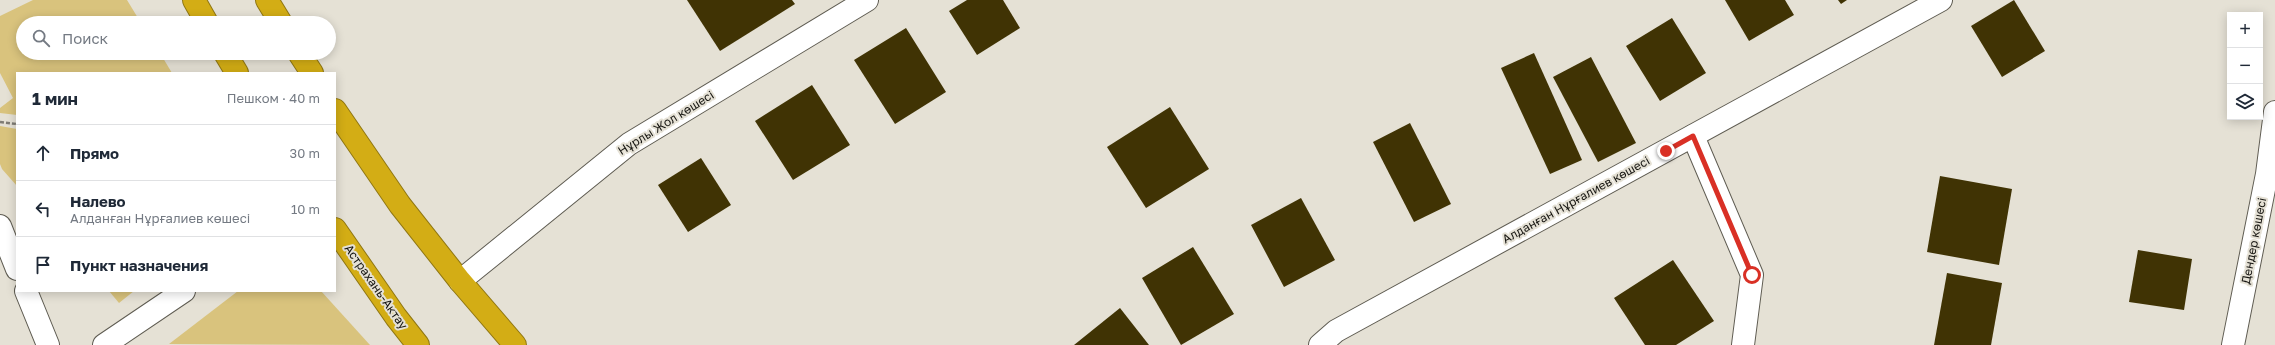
<!DOCTYPE html>
<html lang="ru">
<head>
<meta charset="utf-8">
<style>
  body { margin:0; font-family:"Golos Text",sans-serif; background:#f2f2f3; color:#1f2937 }
  .controls { position:absolute; right:12px; top:12px; display:grid; overflow:hidden; border-radius:0px; box-shadow:0 2px 10px #0003 }
  .controls button { width:36px; height:36px; display:grid; place-items:center; padding:0; border:0; border-bottom:1px solid #e0e1e3; background:#fff; color:#1f2937; font:20px sans-serif }
  .stop { position:absolute; width:12px; height:12px; margin:-9px; border:3px solid #d93025; border-radius:50%; background:#fff }
  .stop.end { background:#d93025; border-color:#fff; box-shadow:0 1px 4px #0008 }
  .list { margin:0; padding:0; list-style:none }
  h2 { display:flex; justify-content:space-between; align-items:center; height:52px; margin:0; padding:0 16px; font-size:17px }
  h2 small { font-size:13px; font-weight:400; color:#747a83 }
  .list li { display:grid; grid-template-columns:26px 1fr auto; gap:12px; align-items:center; box-sizing:border-box; height:56px; padding:0 16px; border-top:1px solid #e0e1e3 }
  .list b { display:block; font-size:15px; white-space:nowrap }
  .list p { margin:0; font-size:13px; white-space:nowrap; color:#747a83 }
  .list em { font-size:13px; font-style:normal; color:#747a83 }
  .icon { flex:none; width:22px; height:22px; fill:none; stroke:currentColor; stroke-width:2; stroke-linecap:round; stroke-linejoin:round }
  .map { position:relative; flex:none; width:2275px; height:345px; overflow:hidden }
  .search { position:absolute; background:#fff; box-shadow:0 2px 10px #0003; left:16px; top:16px; width:320px; height:44px; display:flex; align-items:center; gap:10px; box-sizing:border-box; padding:0 14px; border-radius:22px; color:#747a83; font-size:15px }
  .panel { position:absolute; background:#fff; box-shadow:0 2px 10px #0003; left:16px; top:72px; width:320px; height:220px; border-radius:0px }
  .map>svg:first-child { display:block }
  .green { fill:#d9c37d }
  .building { fill:#403304 }
  .lines { fill:none; stroke-linecap:round; stroke-linejoin:round }
  .minor-casing { stroke:#5f5c52; stroke-width:24 }
  .highway-casing { stroke:#907713; stroke-width:24 }
  .path { stroke:#7f7c74; stroke-width:2.5; stroke-dasharray:4 2; stroke-linecap:butt }
  .minor { stroke:#fff; stroke-width:22 }
  .highway { stroke:#d3ad15; stroke-width:22 }
  .route { stroke:#d93025; stroke-width:5 }
  .labels { text-anchor:middle; stroke-width:4; stroke-linejoin:round; paint-order:stroke }
  .street-label { font-size:12px; fill:#151410; stroke:#e5e1d5 }
</style>
</head>
<body>
<div class="map">
<svg width="2275" height="345" viewBox="0 0 2275 345">
  <rect width="100%" height="100%" fill="#e5e1d5"/>
  <g class="green">
    <path d="M33,0h94l14,23h-118v30h137l12,20h-155v42l-17,-2v-5l13,-10 -13,-25v-57z"/>
    <path d="M0,126l17,3v57l-15,-17 -2,-5z"/>
    <path d="M109,291h25l-15,12z"/>
    <path d="M238,291h83l49,54 -201,-1z"/>
  </g>
  <g class="building">
    <path d="M687,0h105l3,4 -75,47z"/>
    <path d="M967,0h36l17,28 -43,27 -28,-44z"/>
    <path d="M1725,0h60l9,15 -45,26z"/>
    <path d="M1838,0h9l-6,4z"/>
    <path d="M2014,0l31,51 -43,26 -31,-51z"/>
    <path d="M1672,18l34,55 -46,28 -34,-55z"/>
    <path d="M906,28l40,64 -51,32 -41,-64z"/>
    <path d="M1534,53l48,107 -32,14 -49,-106z"/>
    <path d="M1591,57l45,86 -38,19 -45,-85z"/>
    <path d="M812,85l38,60 -57,35 -38,-59z"/>
    <path d="M1170,107l39,62 -63,39 -39,-61z"/>
    <path d="M1410,123l41,81 -37,18 -41,-80z"/>
    <path d="M701,158l30,47 -43,27 -30,-47z"/>
    <path d="M1940,176l72,13 -13,76 -72,-13z"/>
    <path d="M1301,198l34,62 -51,27 -33,-62z"/>
    <path d="M1193,247l41,67 -53,31 -39,-67z"/>
    <path d="M2138,250l54,9 -8,51 -55,-8z"/>
    <path d="M1673,260l41,61 -38,24h-31l-31,-47z"/>
    <path d="M1947,273l55,10 -11,62h-57z"/>
    <path d="M1120,308l29,37h-75z"/>
  </g>
  <g class="lines">
    <g class="minor-casing">
      <g id="minor">
        <path d="M1693,136l59,139 -9,70"/>
        <path d="M0,226l17,43"/>
        <path d="M460,281l169,-137 238,-144"/>
        <path d="M26,291l22,54"/>
        <path d="M104,345l80,-54"/>
        <path d="M1320,345l16,-14 605,-331"/>
        <path d="M2233,345l34,-171 8,-62"/>
      </g>
    </g>
    <g class="highway-casing">
      <g id="highway">
        <path d="M194,0l13,23"/>
        <path d="M267,0l14,23"/>
        <path d="M225,53l12,20"/>
        <path d="M299,53l13,20"/>
        <path d="M335,110l65,95 60,76 55,64"/>
        <path d="M335,229l61,88 22,28"/>
      </g>
    </g>
    <path class="path" d="M0,122l17,2"/>
    <use href="#minor" class="minor"/>
    <use href="#highway" class="highway"/>
  </g>
  <g class="lines">
    <path class="route" d="M1666,151l27,-15 59,139"/>
  </g>
  <g class="labels">
    <g class="street-label">
      <text transform="translate(666 123) rotate(-32)" y="4">Нұрлы Жол көшесі</text>
      <text transform="translate(1576 200) rotate(-29)" y="4">Алданған Нұрғалиев көшесі</text>
      <text transform="translate(2254 241) rotate(-79)" y="4">Дендер көшесі</text>
      <text transform="translate(376 287) rotate(55)" y="4">Астрахань-Актау</text>
    </g>
  </g>
</svg>
<div class="controls">
<button>+</button>
<button>−</button>
<button><svg class="icon" aria-label="layers" viewBox="0 0 24 24"><path d="M12 4l9 5-9 5-9-5zM3 14l9 5 9-5"/></svg></button>
</div>
<div class="stop" style="left:1752px;top:275px"></div>
<div class="stop end" style="left:1666px;top:151px"></div>
<div class="search"><svg class="icon" aria-label="search" viewBox="0 0 24 24"><circle cx="10" cy="10" r="6"/><path d="M15 15l6 6"/></svg>Поиск</div>
<section class="panel">
<h2>1 мин<small>Пешком · 40 m</small></h2>
<ul class="list">
<li><svg class="icon" aria-label="ahead" viewBox="0 0 24 24"><path d="M12 20V5M6 11l6-6 6 6"/></svg><div><b>Прямо</b></div><em>30 m</em></li>
<li><svg class="icon" aria-label="left" viewBox="0 0 24 24"><path d="M17 20v-9H6M10 6l-5 5 5 5"/></svg><div><b>Налево</b><p>Алданған Нұрғалиев көшесі</p></div><em>10 m</em></li>
<li><svg class="icon" aria-label="arrive" viewBox="0 0 24 24"><path d="M6 21V4h12l-3 4 3 4H6"/></svg><div><b>Пункт назначения</b></div></li>
</ul>
</section>
</div>
</body>
</html>
